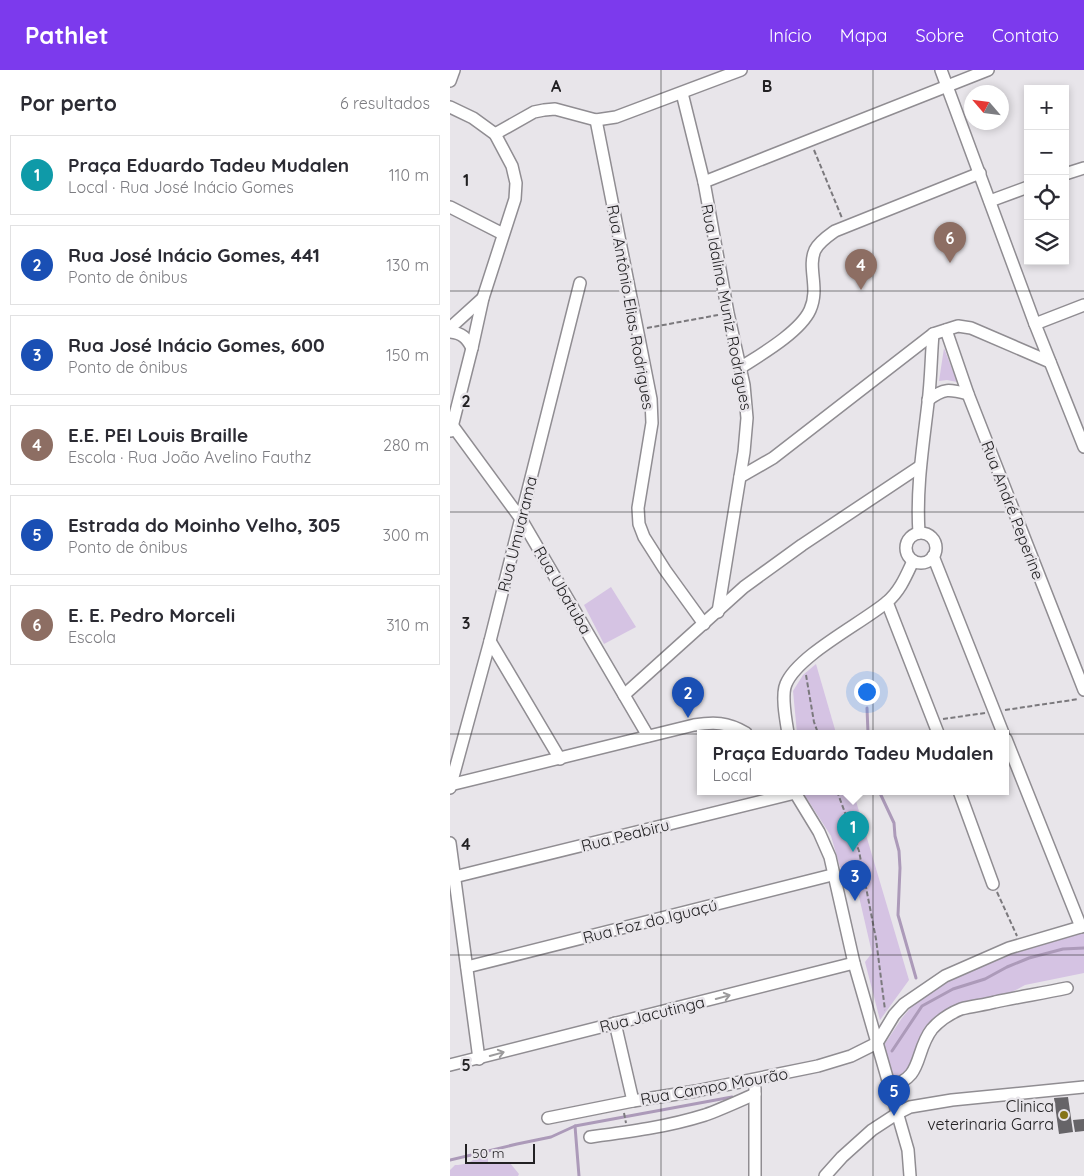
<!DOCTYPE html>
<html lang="pt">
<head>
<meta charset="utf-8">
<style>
  body { margin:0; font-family:Quicksand,sans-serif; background:#f2f2f3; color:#2b2b33 }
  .controls { position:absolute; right:15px; top:15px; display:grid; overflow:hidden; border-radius:0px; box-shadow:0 2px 8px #0003 }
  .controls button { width:45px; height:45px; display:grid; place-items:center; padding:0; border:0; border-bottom:1px solid #e1e1e2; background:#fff; color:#2b2b33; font:25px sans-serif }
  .compass { position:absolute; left:514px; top:15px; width:45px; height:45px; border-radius:50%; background:#fff; box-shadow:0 2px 8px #0003; rotate:298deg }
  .scale { position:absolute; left:15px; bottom:12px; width:70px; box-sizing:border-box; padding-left:5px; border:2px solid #222123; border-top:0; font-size:14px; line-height:18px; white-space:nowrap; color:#222123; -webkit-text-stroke:4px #e8e5ea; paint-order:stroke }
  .you { position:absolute; left:416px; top:621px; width:18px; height:18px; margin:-12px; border:4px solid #fff; border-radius:50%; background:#1a73e8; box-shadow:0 0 0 8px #1a73e833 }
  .badge { display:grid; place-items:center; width:32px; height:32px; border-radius:50%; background:#7c3aed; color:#fff; font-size:16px; font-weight:700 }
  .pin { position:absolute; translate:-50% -41px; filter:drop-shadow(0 1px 2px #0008) }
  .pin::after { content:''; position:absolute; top:26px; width:18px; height:15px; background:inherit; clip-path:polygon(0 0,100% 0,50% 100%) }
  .popup { position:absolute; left:247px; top:660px; width:312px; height:65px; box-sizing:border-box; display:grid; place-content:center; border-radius:0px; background:#fff; filter:drop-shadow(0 1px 4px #0005); font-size:16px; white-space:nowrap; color:#7c7c81 }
  .popup b { font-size:19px; color:#2b2b33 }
  .popup::after { content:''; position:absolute; left:50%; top:100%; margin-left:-10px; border:10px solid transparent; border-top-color:#fff }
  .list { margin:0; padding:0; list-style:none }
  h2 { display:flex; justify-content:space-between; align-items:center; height:65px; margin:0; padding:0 20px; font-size:21px }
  h2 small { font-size:16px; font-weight:400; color:#7c7c81 }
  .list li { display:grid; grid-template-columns:32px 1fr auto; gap:15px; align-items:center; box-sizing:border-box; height:80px; margin:0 10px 10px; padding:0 10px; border:1px solid #e1e1e2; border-radius:0px }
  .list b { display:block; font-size:19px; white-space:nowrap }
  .list p { margin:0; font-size:16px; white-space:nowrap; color:#7c7c81 }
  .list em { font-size:16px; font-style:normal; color:#7c7c81 }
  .icon { flex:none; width:28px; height:28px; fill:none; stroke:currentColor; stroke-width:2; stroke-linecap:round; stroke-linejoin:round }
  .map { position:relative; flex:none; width:634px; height:1106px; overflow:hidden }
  header { display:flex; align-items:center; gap:30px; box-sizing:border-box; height:70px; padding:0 25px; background:#7c3aed; color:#fff }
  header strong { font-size:24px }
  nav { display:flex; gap:28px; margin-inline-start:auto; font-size:18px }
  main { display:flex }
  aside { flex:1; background:#fff }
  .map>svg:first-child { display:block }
  .green { fill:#d5c3e3 }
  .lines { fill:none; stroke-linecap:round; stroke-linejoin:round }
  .stream { stroke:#ac9ab9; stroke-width:3 }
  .building { fill:#666468 }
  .street-casing { stroke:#908d92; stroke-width:14 }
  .path { stroke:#7b797d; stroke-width:2; stroke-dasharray:5 2.5; stroke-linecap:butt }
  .street { stroke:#fff; stroke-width:11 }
  .oneway { stroke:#9c9b9c }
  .grid { fill:none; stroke:#222123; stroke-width:1; stroke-opacity:0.55 }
  .poi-dot { fill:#867518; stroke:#e8e5ea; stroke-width:2 }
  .labels { text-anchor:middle; stroke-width:5; stroke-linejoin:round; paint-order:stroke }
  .street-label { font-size:16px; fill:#222123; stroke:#e8e5ea }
  .poi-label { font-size:16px; fill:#222123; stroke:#e8e5ea; text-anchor:end }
  .grid-label { font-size:16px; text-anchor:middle; font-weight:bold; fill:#222123; stroke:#e8e5ea; stroke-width:5; stroke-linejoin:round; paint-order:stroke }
</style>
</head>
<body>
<header>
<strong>Pathlet</strong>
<nav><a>Início</a><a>Mapa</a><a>Sobre</a><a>Contato</a></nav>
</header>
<main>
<aside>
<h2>Por perto<small>6 resultados</small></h2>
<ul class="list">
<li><span class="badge" style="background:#0f9aa8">1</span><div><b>Praça Eduardo Tadeu Mudalen</b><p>Local · Rua José Inácio Gomes</p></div><em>110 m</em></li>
<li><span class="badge" style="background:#1a4fb4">2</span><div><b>Rua José Inácio Gomes, 441</b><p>Ponto de ônibus</p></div><em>130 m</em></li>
<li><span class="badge" style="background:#1a4fb4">3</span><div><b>Rua José Inácio Gomes, 600</b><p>Ponto de ônibus</p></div><em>150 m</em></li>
<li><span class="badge" style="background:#8d6e63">4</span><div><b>E.E. PEI Louis Braille</b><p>Escola · Rua João Avelino Fauthz</p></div><em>280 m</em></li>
<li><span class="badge" style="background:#1a4fb4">5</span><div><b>Estrada do Moinho Velho, 305</b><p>Ponto de ônibus</p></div><em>300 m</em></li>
<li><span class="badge" style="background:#8d6e63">6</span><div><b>E. E. Pedro Morceli</b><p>Escola</p></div><em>310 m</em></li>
</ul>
</aside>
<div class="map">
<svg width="634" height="1106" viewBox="0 0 634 1106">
  <rect width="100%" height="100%" fill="#e8e5ea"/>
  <g class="green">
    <path d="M494,278l13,34 -10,-2 -8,1z"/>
    <path d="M161,517l25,40 -32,17 -20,-39z"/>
    <path d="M366,594l20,69h-39l-4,-42 10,-16z"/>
    <path d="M352,721h51l56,189 -29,40 -15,-58 7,-9 -18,-78 -14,-8 -9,-31z"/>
    <path d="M634,863v40l-59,12 -22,12 -53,14h-7l-18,18 -13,39 -9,7 -12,1 -6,-16 -1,-15 18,-27 16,-19 53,-31 60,-22z"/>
    <path d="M32,1085l6,3v6l22,-1 9,11 -1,2h-68v-6l5,-5c8,0 17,-2 22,-9z"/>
  </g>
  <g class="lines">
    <g class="stream">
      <path d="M417,638l1,25"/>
      <path d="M429,721l15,32 1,13 4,15 1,17 -2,47 18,63"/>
      <path d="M442,981l30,-45 31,-17 32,-10 22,-12 22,-9 34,-9 21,-1"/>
      <path d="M125,1056l4,50"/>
      <path d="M0,1090l67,-16 34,-7 24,-11 157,-29"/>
    </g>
  </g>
  <g class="building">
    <path d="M618,1027l5,35 -14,2 -5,-36z"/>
    <path d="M634,1049v12l-9,1 -2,-12z"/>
  </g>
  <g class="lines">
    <g class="street-casing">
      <g id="street">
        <path d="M491,0l94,254 49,123"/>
        <path d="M0,11l4,-11"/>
        <path d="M232,23l22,89 24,131 16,72 3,33 -3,34 -26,160"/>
        <path d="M0,37l23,11 22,16 17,32 4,17 -1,16 -32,99 -11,50 -21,83"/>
        <path d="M146,50l55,279 1,24 -14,85 1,16 5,13 21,33 39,54"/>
        <path d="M45,64l39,-22 10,-2 11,-1 41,11 20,-3 125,-47"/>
        <path d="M615,104l19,-6"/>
        <path d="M254,112l284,-112"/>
        <path d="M540,131l38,-14"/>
        <path d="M0,137l53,27"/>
        <path d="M585,254l49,-19"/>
        <path d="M0,258l33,-30"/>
        <path d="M496,260l22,64 116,296"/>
        <path d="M0,262c12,1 17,6 22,16"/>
        <path d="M290,298c20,-13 60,-36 70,-58 10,-22 -3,-42 5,-60 4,-8 13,-14 20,-19l145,-58"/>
        <path d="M478,330c16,-12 21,-11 40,-6"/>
        <path d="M2,355l69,94 127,217"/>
        <path d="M290,407l33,-19 160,-124 25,-8 13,2 79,34"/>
        <path d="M469,463c-3,-44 4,-87 9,-130 3,-23 3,-46 5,-69"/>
        <circle cx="471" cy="478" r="15"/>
        <path d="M483,486l70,177"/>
        <path d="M437,532l51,131"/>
        <path d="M40,571l70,118"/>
        <path d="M174,625l120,-108 58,-42 117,-78"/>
        <path d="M338,663c-2,-12 -7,-38 -2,-49 12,-29 76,-61 101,-82 13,-11 19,-26 26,-41"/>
        <path d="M556,669l75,188"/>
        <path d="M0,715l244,-60c20,-3 33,-3 52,8"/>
        <path d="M0,718l40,-147 90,-358"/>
        <path d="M344,721l25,41 11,25 24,106 54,187 2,26"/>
        <path d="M509,721l34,93"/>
        <path d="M0,773l29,216"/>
        <path d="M4,807l341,-84"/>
        <path d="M17,897l365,-92"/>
        <path d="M165,953l18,78"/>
        <path d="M427,973l17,-28 10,-11 41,-28 64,-28 75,-22"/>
        <path d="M0,995l404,-102"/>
        <path d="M439,1016c35,-7 25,-34 43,-57 7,-8 19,-16 29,-20 11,-3 23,-4 34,-7 24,-5 48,-9 72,-14"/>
        <path d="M98,1048l85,-17 63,-10 122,-25 33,-10 26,-13"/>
        <path d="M140,1067c38,-5 77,-10 115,-22 17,-6 34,-14 50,-21"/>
        <path d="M305,1106v-88"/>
        <path d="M375,1106l17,-19 30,-27 26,-17 12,-6 42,-7 132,-13"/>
      </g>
    </g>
    <g class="path">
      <path d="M364,80l28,68"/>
      <path d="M197,258l71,-13"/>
      <path d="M356,605l8,47 4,11"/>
      <path d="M555,640l74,-11"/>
      <path d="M493,649l42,-6"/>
      <path d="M387,721l22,60 17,88 9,71"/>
      <path d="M547,822l20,44"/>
      <path d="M174,1043l2,10"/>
    </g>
    <use href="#street" class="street"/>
  </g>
  <defs><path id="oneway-shaft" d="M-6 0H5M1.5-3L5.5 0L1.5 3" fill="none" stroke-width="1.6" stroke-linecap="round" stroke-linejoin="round" transform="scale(1.25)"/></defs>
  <g class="oneway">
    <use href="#oneway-shaft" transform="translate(273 927) rotate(-15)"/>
    <use href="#oneway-shaft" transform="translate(47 984) rotate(-15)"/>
  </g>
  <path class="grid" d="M211,0v1106M423,0v1106M0,221h634M0,442h634M0,664h634M0,885h634"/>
  <circle class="poi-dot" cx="614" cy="1045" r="5"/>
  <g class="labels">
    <g class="street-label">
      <text transform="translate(181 237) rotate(80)" y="6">Rua Antônio Elias Rodrigues</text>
      <text transform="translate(277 237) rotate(79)" y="6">Rua Idalina Muniz Rodrigues</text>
      <text transform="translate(563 440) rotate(69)" y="6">Rua André Peperine</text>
      <text transform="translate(67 464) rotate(-76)" y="6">Rua Umuarama</text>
      <text transform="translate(113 520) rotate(60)" y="6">Rua Ubatuba</text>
      <text transform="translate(175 765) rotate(-14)" y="6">Rua Peabiru</text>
      <text transform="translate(200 851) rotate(-14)" y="6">Rua Foz do Iguaçú</text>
      <text transform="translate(202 944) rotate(-14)" y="6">Rua Jacutinga</text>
      <text transform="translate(264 1016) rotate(-10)" y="6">Rua Campo Mourão</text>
    </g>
    <g class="poi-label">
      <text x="604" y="1042">Clinica<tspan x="604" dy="18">veterinaria Garra</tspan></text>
    </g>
  </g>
  <g class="grid-label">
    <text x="106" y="22">A</text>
    <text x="317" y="22">B</text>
    <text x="16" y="116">1</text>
    <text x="16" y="337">2</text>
    <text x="16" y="559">3</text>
    <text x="16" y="780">4</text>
    <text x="16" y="1001">5</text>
  </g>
</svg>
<div class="controls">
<button>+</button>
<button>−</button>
<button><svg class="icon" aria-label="locate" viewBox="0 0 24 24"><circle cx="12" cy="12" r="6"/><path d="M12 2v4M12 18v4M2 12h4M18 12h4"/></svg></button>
<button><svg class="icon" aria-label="layers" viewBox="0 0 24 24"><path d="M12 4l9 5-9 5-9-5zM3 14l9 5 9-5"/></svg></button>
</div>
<svg class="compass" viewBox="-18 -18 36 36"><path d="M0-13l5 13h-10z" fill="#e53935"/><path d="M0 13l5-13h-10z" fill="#7c7c81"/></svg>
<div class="scale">50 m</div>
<div class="you"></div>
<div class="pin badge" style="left:403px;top:782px;background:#0f9aa8">1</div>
<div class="popup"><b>Praça Eduardo Tadeu Mudalen</b>Local</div>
<div class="pin badge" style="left:238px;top:648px;background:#1a4fb4">2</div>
<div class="pin badge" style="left:405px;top:831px;background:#1a4fb4">3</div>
<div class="pin badge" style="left:411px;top:220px;background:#8d6e63">4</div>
<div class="pin badge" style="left:444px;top:1046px;background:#1a4fb4">5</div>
<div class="pin badge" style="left:500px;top:193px;background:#8d6e63">6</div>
</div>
</main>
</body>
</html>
